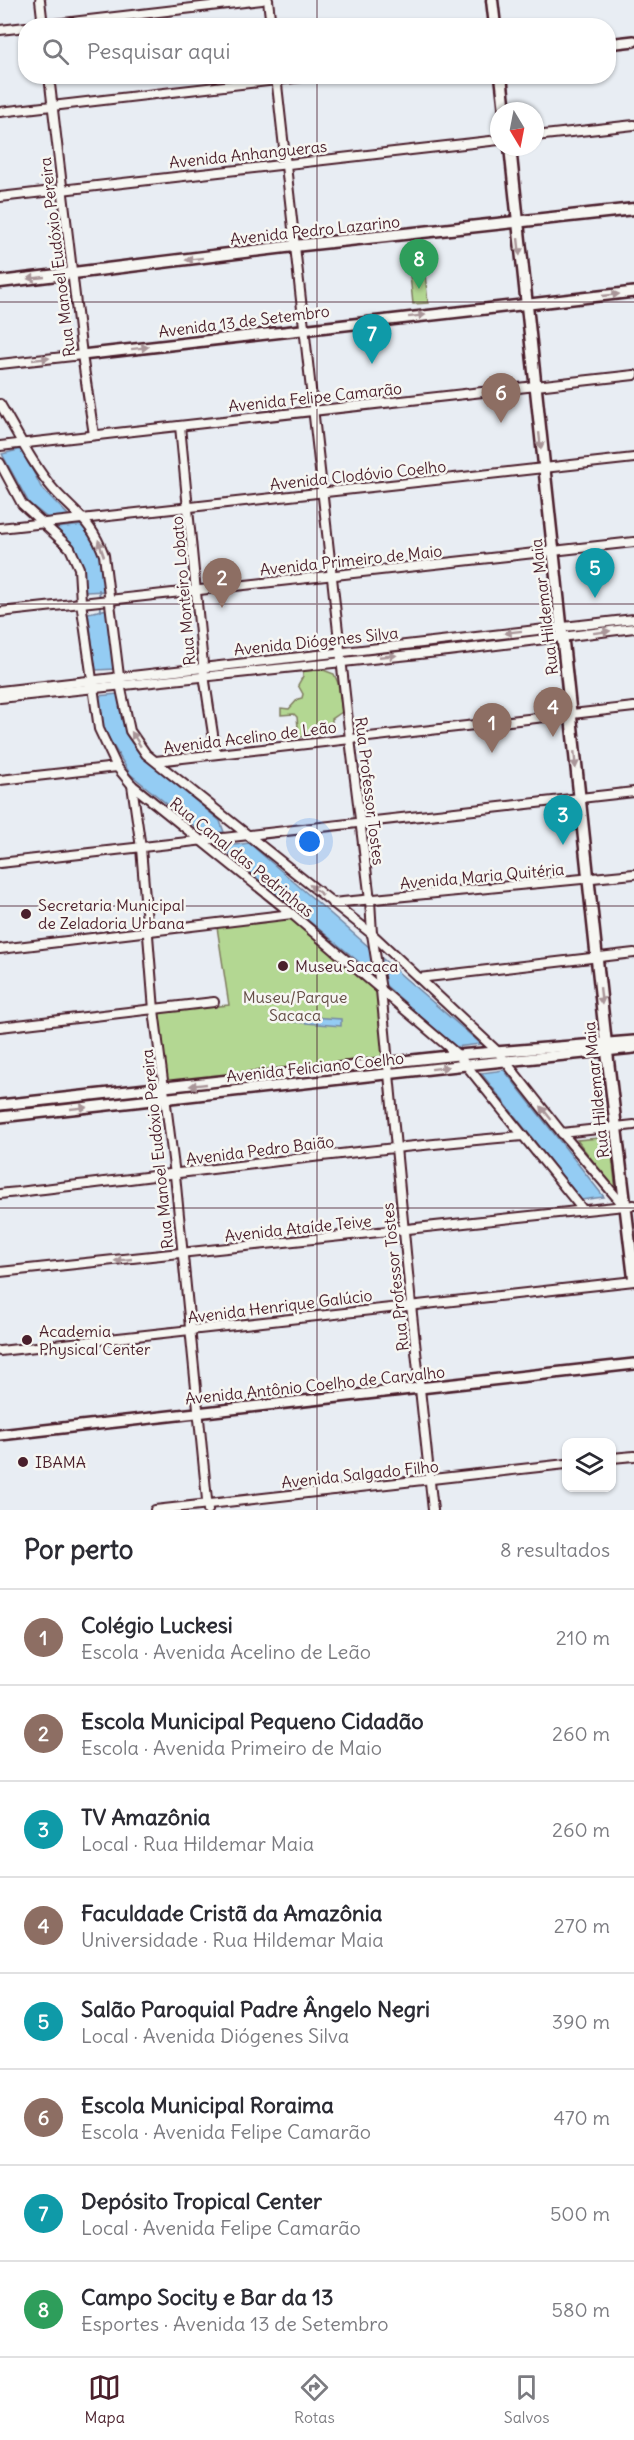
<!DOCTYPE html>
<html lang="pt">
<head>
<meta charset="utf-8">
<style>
  body { margin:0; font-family:Delius,sans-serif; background:#f7f7f7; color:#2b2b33 }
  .controls { position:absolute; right:18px; bottom:18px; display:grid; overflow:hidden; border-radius:12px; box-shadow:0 2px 4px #0004 }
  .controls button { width:54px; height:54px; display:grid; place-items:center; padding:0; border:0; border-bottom:2px solid #e1e1e2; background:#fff; color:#2b2b33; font:30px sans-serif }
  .compass { position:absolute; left:490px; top:102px; width:54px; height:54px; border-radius:50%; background:#fff; box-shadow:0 2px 4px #0004; rotate:170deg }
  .you { position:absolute; left:310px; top:842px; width:21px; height:21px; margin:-15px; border:4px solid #fff; border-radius:50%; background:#1a73e8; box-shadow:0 0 0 9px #1a73e833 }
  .badge { display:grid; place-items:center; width:39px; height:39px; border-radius:50%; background:#4a1f2b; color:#fff; font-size:20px; font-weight:700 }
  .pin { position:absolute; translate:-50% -50px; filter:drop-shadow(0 2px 3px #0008) }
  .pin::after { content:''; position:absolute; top:32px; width:21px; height:18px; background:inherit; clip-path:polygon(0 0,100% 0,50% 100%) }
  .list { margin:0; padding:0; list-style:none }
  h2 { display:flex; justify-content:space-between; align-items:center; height:78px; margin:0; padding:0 24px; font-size:26px }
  h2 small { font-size:20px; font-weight:400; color:#7c7c81 }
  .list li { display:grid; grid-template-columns:39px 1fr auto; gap:18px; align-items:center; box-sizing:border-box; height:96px; padding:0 24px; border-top:2px solid #e1e1e2 }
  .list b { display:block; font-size:22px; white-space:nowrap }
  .list p { margin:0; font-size:20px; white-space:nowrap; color:#7c7c81 }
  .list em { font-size:20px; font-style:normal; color:#7c7c81 }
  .icon { flex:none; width:33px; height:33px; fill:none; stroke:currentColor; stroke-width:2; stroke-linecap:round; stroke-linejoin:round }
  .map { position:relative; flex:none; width:634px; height:1510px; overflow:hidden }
  .search { position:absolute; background:#fff; box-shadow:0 2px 4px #0004; left:18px; right:18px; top:18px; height:66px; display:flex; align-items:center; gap:15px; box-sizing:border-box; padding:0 21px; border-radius:24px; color:#7c7c81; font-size:22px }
  .sheet { height:846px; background:#fff }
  nav { display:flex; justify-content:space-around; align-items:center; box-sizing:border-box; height:84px; border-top:2px solid #e1e1e2; background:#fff; font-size:16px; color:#7c7c81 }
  nav a { display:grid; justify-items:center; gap:3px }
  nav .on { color:#4a1f2b }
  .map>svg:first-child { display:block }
  .green { fill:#b3d792; stroke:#7e7b5e; stroke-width:1.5 }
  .water { fill:#94ccf3; stroke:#7687a3; stroke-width:1.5 }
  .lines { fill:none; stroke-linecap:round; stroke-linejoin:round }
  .stream { stroke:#7687a3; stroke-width:2 }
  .minor-casing { stroke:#4a1f2b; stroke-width:12 }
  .tertiary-casing { stroke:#4a1f2b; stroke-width:14 }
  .secondary-casing { stroke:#4a1f2b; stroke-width:15 }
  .minor { stroke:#f6f6f2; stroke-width:8 }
  .tertiary { stroke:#f6f6f2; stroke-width:9 }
  .secondary { stroke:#f6f6f2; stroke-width:10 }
  .oneway { fill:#a99598 }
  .grid { fill:none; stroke:#4a1f2b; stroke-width:1.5; stroke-opacity:0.55 }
  .poi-dot { fill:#4a1f2b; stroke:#f6f6f2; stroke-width:2 }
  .labels { text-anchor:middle; stroke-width:5; stroke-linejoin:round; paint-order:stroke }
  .street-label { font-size:16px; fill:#4a1f2b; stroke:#f6f6f2 }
  .poi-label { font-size:16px; fill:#4a1f2b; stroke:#f6f6f2; text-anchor:start }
  .park-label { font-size:16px; fill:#644d45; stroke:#f6f6f2 }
</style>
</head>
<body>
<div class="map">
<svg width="634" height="1510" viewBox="0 0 634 1510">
  <rect width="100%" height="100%" fill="#e8edf3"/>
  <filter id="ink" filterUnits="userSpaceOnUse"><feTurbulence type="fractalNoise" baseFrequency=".0167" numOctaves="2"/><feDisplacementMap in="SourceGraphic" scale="12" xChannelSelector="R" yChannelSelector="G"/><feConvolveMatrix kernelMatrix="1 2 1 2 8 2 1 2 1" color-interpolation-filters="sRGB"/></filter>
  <g filter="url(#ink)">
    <g class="green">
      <path d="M425,274l3,29 -15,1 -3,-29z"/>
      <path d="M318,668l16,6 4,9 4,29 -10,7v5l-10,6 -3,5 -20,2 -2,-20 -3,-3 -13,1v-7l8,1 9,-10 4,-1 1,-4 -5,-9 5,-9v-6z"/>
      <path d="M292,916l87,76 8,70 -221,25 -8,-75 71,-7 -12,-78z"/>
      <path d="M610,1137l6,55 -39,-52z"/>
    </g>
    <g class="water">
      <path d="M22,449l19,38 29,30 -20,3 -21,-17 -27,-49z"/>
      <path d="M85,525l15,31 6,35 -20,1 -12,-45 -19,-19z"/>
      <path d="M108,609l8,60 -20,1 -8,-57z"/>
      <path d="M118,694l4,27 20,35 78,65 4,11 -20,2 -74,-60 -25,-42 -8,-36z"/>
      <path d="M249,843l232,201 -26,3 -91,-81 -133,-109 -5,-11z"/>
      <path d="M282,1015l59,4v7l-59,-5z"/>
      <path d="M504,1070l100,127 -23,3 -100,-127z"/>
    </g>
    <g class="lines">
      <path class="stream" d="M99,590l2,21"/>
      <g class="minor-casing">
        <g id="minor">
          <path d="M40,0l3,26"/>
          <path d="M268,0l3,26"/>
          <path d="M37,26l225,-26"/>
          <path d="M0,30l26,-3"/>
          <path d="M49,76l33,279 12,80"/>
          <path d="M276,76l74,663 20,161 2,34 9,56 30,315 22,205"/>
          <path d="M0,112l311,-36"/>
          <path d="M535,136l99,-11"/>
          <path d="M0,197l499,-57"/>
          <path d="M0,364l82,-9"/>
          <path d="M0,404c15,25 35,65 54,86 22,24 38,32 50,65l16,129 10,47 16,23 226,180 126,118 64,81 62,73"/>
          <path d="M180,426l24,249 12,79"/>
          <path d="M0,446l634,-71"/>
          <path d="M0,463l22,41 48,44 9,20 2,34 18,127 18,38 15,18 160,129 166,141 125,155"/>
          <path d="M0,528l634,-70"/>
          <path d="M0,612l634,-70"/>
          <path d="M0,691l634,-72"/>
          <path d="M0,698l448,-47 186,-23"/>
          <path d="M156,761l478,-54"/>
          <path d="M0,780l117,-13"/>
          <path d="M132,785l9,63 13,162 21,165 33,335"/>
          <path d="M0,863l634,-71"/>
          <path d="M332,903l302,-29"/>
          <path d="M0,949l292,-35"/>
          <path d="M419,978l215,-25"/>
          <path d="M0,1027l214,-25"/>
          <path d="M562,1133l72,-8"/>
          <path d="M0,1194c174,-19 348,-44 523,-58"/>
          <path d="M0,1272l634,-67"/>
          <path d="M0,1351l634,-70"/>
          <path d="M612,1458l22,-2"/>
          <path d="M155,1510l411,-46"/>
        </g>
      </g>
      <g class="tertiary-casing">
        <g id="tertiary">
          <path d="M608,44l26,-3"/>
          <path d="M82,355l552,-63"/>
          <path d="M0,1105l458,-50 176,-14"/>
          <path d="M0,1117l466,-52 168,-17"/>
          <path d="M0,1435l634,-71"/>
        </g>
      </g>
      <g class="secondary-casing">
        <g id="secondary">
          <path d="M492,0l3,26"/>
          <path d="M501,76l4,35"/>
          <path d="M510,147l96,897 28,234"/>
          <path d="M0,282l294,-36 340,-37"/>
        </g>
      </g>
      <use href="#minor" class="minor"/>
      <use href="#tertiary" class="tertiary"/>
      <use href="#secondary" class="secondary"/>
    </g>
    <defs><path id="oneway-solid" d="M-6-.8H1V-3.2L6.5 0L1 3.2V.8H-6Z" transform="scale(1.5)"/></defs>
    <g class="oneway">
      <use href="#oneway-solid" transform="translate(519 247) rotate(84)"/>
      <use href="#oneway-solid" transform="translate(194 259) rotate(173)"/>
      <use href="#oneway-solid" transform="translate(36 278) rotate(174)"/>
      <use href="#oneway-solid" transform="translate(611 295) rotate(-6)"/>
      <use href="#oneway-solid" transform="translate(417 316) rotate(-7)"/>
      <use href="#oneway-solid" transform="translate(140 348) rotate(-7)"/>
      <use href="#oneway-solid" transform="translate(41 359) rotate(-6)"/>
      <use href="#oneway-solid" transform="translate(540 441) rotate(84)"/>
      <use href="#oneway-solid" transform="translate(101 548) rotate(-109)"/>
      <use href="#oneway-solid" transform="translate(513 632) rotate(173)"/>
      <use href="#oneway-solid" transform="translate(602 632) rotate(-7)"/>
      <use href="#oneway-solid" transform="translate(388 656) rotate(-5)"/>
      <use href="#oneway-solid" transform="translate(136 739) rotate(-122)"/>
      <use href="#oneway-solid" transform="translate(575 760) rotate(85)"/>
      <use href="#oneway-solid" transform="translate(316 890) rotate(-142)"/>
      <use href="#oneway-solid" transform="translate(601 996) rotate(84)"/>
      <use href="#oneway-solid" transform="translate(440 1068) rotate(-7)"/>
      <use href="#oneway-solid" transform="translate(198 1085) rotate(174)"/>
      <use href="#oneway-solid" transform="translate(79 1108) rotate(-6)"/>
      <use href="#oneway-solid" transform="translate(546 1113) rotate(-128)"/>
      <use href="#oneway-solid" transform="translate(123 1260) rotate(174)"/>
    </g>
  </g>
  <path class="grid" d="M317,0v26M317,76v1434M0,302h634M0,604h634M0,906h634M0,1208h634"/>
  <g class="poi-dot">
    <circle cx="26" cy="914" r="6"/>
    <circle cx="283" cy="966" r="6"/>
    <circle cx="27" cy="1340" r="6"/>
    <circle cx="23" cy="1462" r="6"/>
  </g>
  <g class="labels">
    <g class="street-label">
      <text transform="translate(248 154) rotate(-6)" y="6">Avenida Anhangueras</text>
      <text transform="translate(315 230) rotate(-6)" y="6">Avenida Pedro Lazarino</text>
      <text transform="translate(57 257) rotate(-97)" y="6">Rua Manoel Eudóxio Pereira</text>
      <text transform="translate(244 321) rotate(-7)" y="6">Avenida 13 de Setembro</text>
      <text transform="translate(315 397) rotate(-6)" y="6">Avenida Felipe Camarão</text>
      <text transform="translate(358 475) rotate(-6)" y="6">Avenida Clodóvio Coelho</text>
      <text transform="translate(351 560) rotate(-6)" y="6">Avenida Primeiro de Maio</text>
      <text transform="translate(183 591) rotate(-95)" y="6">Rua Monteiro Lobato</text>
      <text transform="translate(544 607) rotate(-97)" y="6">Rua Hildemar Maia</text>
      <text transform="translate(316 641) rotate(-6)" y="6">Avenida Diógenes Silva</text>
      <text transform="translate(250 737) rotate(-7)" y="6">Avenida Acelino de Leão</text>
      <text transform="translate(370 791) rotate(83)" y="6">Rua Professor Tostes</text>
      <text transform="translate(242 857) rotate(39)" y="6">Rua Canal das Pedrinhas</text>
      <text transform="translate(482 876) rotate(-5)" y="6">Avenida Maria Quitéria</text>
      <text transform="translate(315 1067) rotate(-6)" y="6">Avenida Feliciano Coelho</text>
      <text transform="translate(596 1090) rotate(-96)" y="6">Rua Hildemar Maia</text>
      <text transform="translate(157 1149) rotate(-96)" y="6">Rua Manoel Eudóxio Pereira</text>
      <text transform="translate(260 1150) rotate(-7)" y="6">Avenida Pedro Baião</text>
      <text transform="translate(298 1228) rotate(-6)" y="6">Avenida Ataíde Teive</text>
      <text transform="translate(395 1277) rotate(-96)" y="6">Rua Professor Tostes</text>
      <text transform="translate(280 1306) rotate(-7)" y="6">Avenida Henrique Galúcio</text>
      <text transform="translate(315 1385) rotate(-6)" y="6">Avenida Antônio Coelho de Carvalho</text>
      <text transform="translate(360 1474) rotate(-6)" y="6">Avenida Salgado Filho</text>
    </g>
    <g class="poi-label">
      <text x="38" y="911">Secretaria Municipal<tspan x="38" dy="18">de Zeladoria Urbana</tspan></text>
      <text x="295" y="972">Museu Sacaca</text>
      <text x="39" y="1337">Academia<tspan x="39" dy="18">Physical Center</tspan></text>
      <text x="35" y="1468">IBAMA</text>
    </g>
    <g class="park-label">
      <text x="295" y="1003">Museu/Parque<tspan x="295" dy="18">Sacaca</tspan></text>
    </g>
  </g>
</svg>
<div class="controls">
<button><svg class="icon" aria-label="layers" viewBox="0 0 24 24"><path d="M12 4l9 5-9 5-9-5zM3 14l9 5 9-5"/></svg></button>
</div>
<svg class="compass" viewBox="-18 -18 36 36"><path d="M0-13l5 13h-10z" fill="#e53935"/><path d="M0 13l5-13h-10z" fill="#7c7c81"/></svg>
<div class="you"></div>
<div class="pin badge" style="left:492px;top:753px;background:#8d6e63">1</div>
<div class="pin badge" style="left:222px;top:608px;background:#8d6e63">2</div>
<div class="pin badge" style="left:563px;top:845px;background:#0f9aa8">3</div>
<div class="pin badge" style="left:553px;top:737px;background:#8d6e63">4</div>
<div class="pin badge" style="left:595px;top:598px;background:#0f9aa8">5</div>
<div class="pin badge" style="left:501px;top:423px;background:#8d6e63">6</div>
<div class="pin badge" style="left:372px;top:364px;background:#0f9aa8">7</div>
<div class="pin badge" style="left:419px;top:289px;background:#2e9e5b">8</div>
<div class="search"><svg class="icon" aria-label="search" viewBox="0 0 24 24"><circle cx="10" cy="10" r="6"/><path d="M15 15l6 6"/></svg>Pesquisar aqui</div>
</div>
<section class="sheet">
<h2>Por perto<small>8 resultados</small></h2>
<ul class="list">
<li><span class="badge" style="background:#8d6e63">1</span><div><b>Colégio Luckesi</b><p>Escola · Avenida Acelino de Leão</p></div><em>210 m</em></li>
<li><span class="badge" style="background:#8d6e63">2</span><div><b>Escola Municipal Pequeno Cidadão</b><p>Escola · Avenida Primeiro de Maio</p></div><em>260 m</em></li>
<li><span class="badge" style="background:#0f9aa8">3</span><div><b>TV Amazônia</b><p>Local · Rua Hildemar Maia</p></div><em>260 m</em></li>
<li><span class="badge" style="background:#8d6e63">4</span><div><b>Faculdade Cristã da Amazônia</b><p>Universidade · Rua Hildemar Maia</p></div><em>270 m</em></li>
<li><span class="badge" style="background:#0f9aa8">5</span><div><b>Salão Paroquial Padre Ângelo Negri</b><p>Local · Avenida Diógenes Silva</p></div><em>390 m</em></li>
<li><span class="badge" style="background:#8d6e63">6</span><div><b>Escola Municipal Roraima</b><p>Escola · Avenida Felipe Camarão</p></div><em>470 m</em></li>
<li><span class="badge" style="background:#0f9aa8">7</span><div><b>Depósito Tropical Center</b><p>Local · Avenida Felipe Camarão</p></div><em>500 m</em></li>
<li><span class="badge" style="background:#2e9e5b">8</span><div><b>Campo Socity e Bar da 13</b><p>Esportes · Avenida 13 de Setembro</p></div><em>580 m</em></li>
</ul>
</section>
<nav>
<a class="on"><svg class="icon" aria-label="map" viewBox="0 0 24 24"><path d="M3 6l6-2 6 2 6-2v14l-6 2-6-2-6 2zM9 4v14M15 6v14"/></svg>Mapa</a>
<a><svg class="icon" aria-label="directions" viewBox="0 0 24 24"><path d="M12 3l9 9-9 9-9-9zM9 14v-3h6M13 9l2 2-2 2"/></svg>Rotas</a>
<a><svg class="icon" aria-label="saved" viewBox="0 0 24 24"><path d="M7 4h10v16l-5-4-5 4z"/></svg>Salvos</a>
</nav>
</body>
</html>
